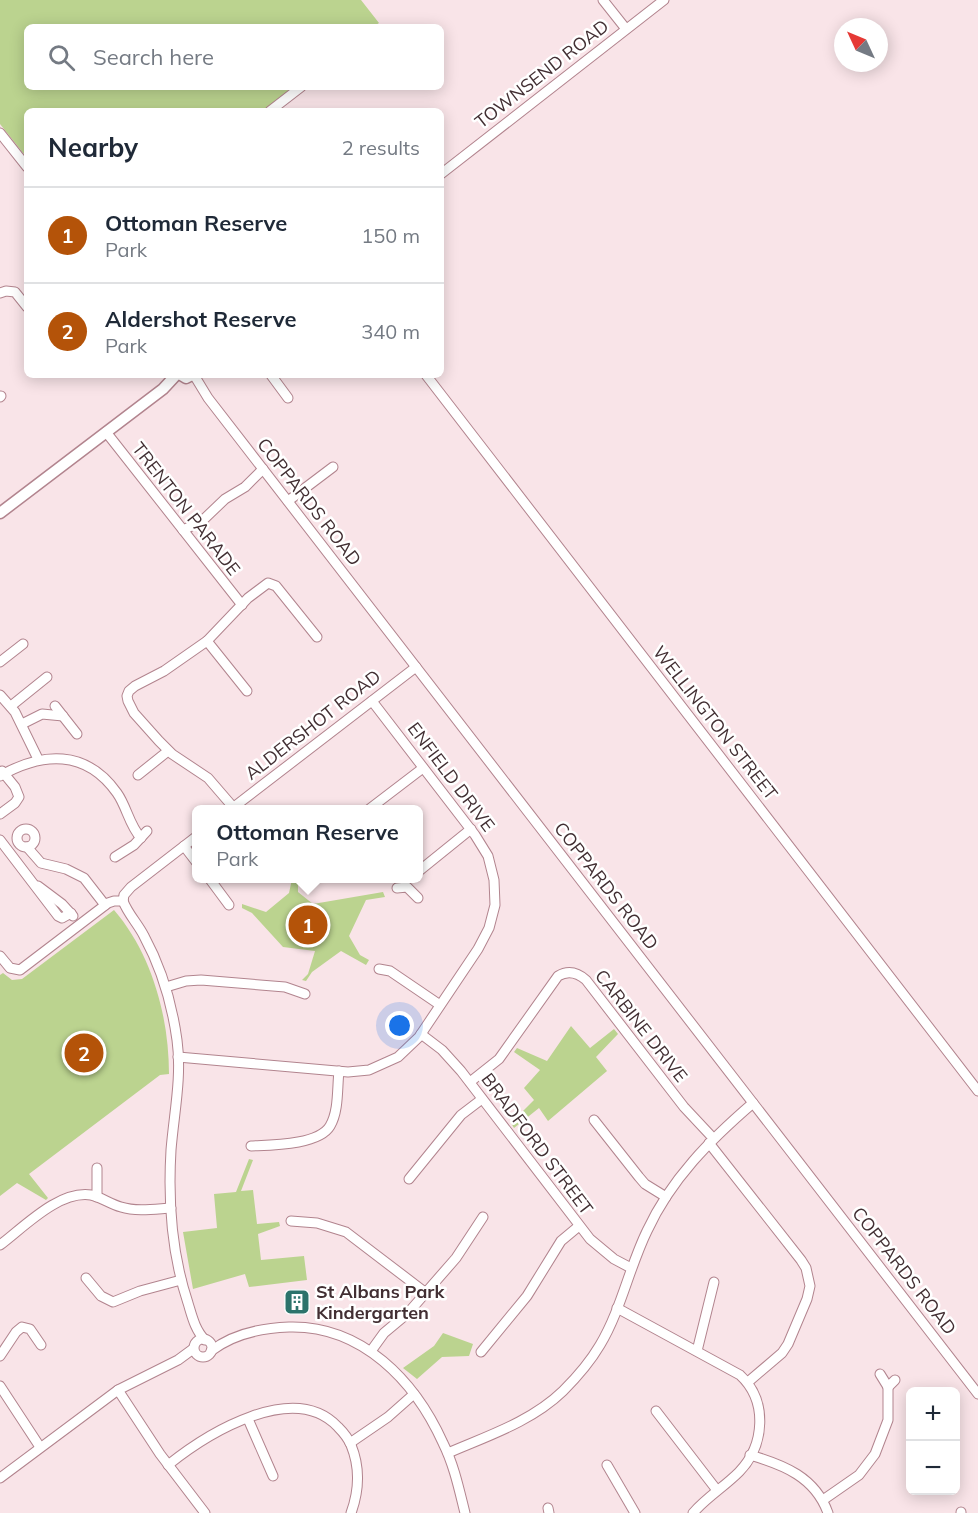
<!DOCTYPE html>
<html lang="en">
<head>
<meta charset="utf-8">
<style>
  body { margin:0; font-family:Mulish,sans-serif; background:#f2f2f3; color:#1f2937 }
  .controls { position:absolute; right:18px; bottom:18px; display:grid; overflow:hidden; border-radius:9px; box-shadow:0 3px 15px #0003 }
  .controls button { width:54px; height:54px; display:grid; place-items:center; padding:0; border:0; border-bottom:2px solid #e0e1e3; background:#fff; color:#1f2937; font:30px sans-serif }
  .compass { position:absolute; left:834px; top:18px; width:54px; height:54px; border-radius:50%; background:#fff; box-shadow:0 3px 15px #0003; rotate:314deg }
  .you { position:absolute; left:400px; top:1026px; width:21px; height:21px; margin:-15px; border:4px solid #fff; border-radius:50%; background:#1a73e8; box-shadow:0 0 0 9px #1a73e833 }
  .badge { display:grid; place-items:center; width:39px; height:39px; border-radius:50%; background:#b45309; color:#fff; font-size:20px; font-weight:700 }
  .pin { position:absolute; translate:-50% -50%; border:3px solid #fff; box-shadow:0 2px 6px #0006 }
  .popup { position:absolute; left:192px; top:805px; width:231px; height:78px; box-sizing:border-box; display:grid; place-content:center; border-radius:9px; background:#fff; filter:drop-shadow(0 2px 4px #0005); font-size:20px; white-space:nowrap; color:#747a83 }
  .popup b { font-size:22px; color:#1f2937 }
  .popup::after { content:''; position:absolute; left:50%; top:100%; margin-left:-12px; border:12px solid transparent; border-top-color:#fff }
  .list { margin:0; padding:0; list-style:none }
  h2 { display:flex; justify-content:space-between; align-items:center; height:78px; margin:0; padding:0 24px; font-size:26px }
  h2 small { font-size:20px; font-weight:400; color:#747a83 }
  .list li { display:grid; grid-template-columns:39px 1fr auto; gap:18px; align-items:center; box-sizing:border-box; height:96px; padding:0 24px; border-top:2px solid #e0e1e3 }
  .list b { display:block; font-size:22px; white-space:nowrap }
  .list p { margin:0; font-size:20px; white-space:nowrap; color:#747a83 }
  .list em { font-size:20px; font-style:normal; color:#747a83 }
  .icon { flex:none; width:33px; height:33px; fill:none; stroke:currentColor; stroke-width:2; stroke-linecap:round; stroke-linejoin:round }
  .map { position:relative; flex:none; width:978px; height:1513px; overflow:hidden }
  .search { position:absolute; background:#fff; box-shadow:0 3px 15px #0003; left:24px; top:24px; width:420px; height:66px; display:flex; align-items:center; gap:15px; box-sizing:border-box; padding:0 21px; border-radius:9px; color:#747a83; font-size:22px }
  .panel { position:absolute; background:#fff; box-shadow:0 3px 15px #0003; left:24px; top:108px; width:420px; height:270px; border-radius:9px }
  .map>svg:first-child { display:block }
  .green { fill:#bbd38f }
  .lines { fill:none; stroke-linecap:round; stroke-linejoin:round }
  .minor-casing { stroke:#b2848e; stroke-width:11 }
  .major-casing { stroke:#b2848e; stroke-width:13 }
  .minor { stroke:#fff; stroke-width:9 }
  .major { stroke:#fff; stroke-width:10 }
  .labels { text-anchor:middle; stroke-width:5; stroke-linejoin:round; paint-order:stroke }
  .street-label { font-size:18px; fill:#422f33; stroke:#fff }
  .poi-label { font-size:18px; font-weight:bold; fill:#422f33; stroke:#fff; text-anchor:start }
</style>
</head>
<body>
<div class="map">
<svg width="978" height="1513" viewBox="0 0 978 1513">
  <rect width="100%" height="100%" fill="#f9e4e8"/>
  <g class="green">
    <path d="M0,0h361l18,23 -6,4h-346v60h267l-31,24h-236v47l-27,-34z"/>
    <path d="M292,879h6v13l15,12 70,-12 2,5 -19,3 -17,36 11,19 9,5 -3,5 -25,-14 -29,21 -6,9 -4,-1 6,-6 7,-23 -32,-4 -31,-34 -10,-5v-4l24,8 23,-19z"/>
    <path d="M114,910c38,44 55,107 55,164l-9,1 -131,99 19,24 -2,2 -29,-17 -17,13v-221l3,-2 9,7 10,-1z"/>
    <path d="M571,1026l19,22 24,-19 4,5 -22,23 11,14 -59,50 -9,-13 -25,20 -3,-5 23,-23 -10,-12 16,-18 -26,-18 3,-4 30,13z"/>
    <path d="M249,1159l4,1 -12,31 12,-1 4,34 22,-2 1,4 -22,8 3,26 43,-4 3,24 -58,7 -4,-13 -52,15 -10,-57 34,-4 -3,-34 22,-2z"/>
    <path d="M443,1333l30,11 -4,12 -27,1 -25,22 -14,-11 31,-22z"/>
  </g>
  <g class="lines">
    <g class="minor-casing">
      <g id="minor">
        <path d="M603,0l23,29"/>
        <path d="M270,111l31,-24"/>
        <path d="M0,133l27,34"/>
        <path d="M441,174l223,-174"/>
        <path d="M0,293l6,-2 9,1 12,15"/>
        <path d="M194,375l14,23 770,996"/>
        <path d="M271,375l17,23"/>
        <path d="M426,375l552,716"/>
        <path d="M0,397l1,-1"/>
        <path d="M106,432l136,173"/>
        <path d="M288,501l45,-34"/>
        <path d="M183,530l19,-9 23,-22 20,-12 18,-18"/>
        <path d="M207,641l40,50"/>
        <path d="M0,662l23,-18"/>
        <path d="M0,695l15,17 23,47"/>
        <path d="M11,706l36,-29"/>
        <path d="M55,706l22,28"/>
        <path d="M22,724l20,-10 21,2"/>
        <path d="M138,775l30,-24"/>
        <path d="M0,776c42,-24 86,-27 117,17 10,14 12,32 24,45"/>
        <path d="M233,807l-25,-29 -36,-24 -13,-13 -25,-28 -6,-12 -1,-5 2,-5 6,-5 29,-15 43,-30 41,-43 20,-15 8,3 41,51"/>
        <path d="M230,810l186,-143"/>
        <path d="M368,810l55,-42"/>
        <path d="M0,814l15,-11 4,-6 -4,-10 -13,-16"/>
        <circle cx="26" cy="838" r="9"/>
        <path d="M0,840l58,76 4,2 9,-5"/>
        <path d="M184,846l13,17"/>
        <path d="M27,847l14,16 25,6 18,9 21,27"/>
        <path d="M115,857l19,-12 13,-14"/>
        <path d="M419,871l52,-42"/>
        <path d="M209,878l20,27"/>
        <path d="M38,886l24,18 11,12"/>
        <path d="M397,888l10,-1 11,11"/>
        <path d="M123,901c5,13 15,23 21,35 18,33 28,68 33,104 5,37 -3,73 -6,110 -3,50 1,105 17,153 4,13 7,27 17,37"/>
        <path d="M123,901l1,-6 7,-8 66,-51"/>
        <path d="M0,956l10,12 10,2 88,-67 6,-2h9"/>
        <path d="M379,969l11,2 50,34"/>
        <path d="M166,987l20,-6 15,-1 84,7 20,7"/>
        <path d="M421,1034l21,16 19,21 129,168 24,20 17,9"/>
        <path d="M178,1057l170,15 21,-2 29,-13 21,-20 59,-88 11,-21 6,-23 -1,-25 -6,-24 -13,-21 -103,-134"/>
        <path d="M470,1082l29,-23 59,-83c10,-6 19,-4 28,4l98,127 29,31"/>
        <path d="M594,1120l45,57 6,7 21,13"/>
        <path d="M709,1143l92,117 5,8 4,18 -3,13 -19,45 -6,9 -34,29"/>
        <path d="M251,1146c20,-1 68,-1 79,-20 9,-15 7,-38 9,-55"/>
        <path d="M409,1179l52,-64 21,-16"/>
        <path d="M97,1197v-29"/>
        <path d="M291,1221l26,2 29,9 80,61"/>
        <path d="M0,1245c24,-18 59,-55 91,-50 10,2 19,9 30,12 16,5 34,2 50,1"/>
        <path d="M86,1278l15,18 12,6 27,-11 41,-11"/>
        <path d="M617,1308l123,67c28,26 25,70 -1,97 -15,15 -32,25 -46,41"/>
        <circle cx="203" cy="1348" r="9"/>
        <path d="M211,1351c22,-17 51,-23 78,-24 73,-2 126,54 154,116 11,22 16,46 22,70"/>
        <path d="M371,1351l13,-18 24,-20 48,-55 27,-41"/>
        <path d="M697,1351l17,-69"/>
        <path d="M481,1352l46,-56 34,-55 18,-15"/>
        <path d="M0,1356l16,-24 6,-5 8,2 11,16"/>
        <path d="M880,1374l8,13 7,-7"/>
        <path d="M0,1386l40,61"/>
        <path d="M118,1390l42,64 45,59"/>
        <path d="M656,1411l60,78"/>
        <path d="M248,1419l25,57"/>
        <path d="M350,1443l38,-26 26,-23"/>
        <path d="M448,1453c39,-17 83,-31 115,-62 14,-14 27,-29 37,-46 21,-35 29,-77 47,-114 24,-52 63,-91 106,-128"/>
        <path d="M750,1455c34,10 65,22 78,58"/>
        <path d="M168,1465c40,-32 126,-85 170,-38 5,5 10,11 13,18 9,22 8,46 0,68"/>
        <path d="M607,1465l28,48"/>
        <path d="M0,1478l118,-88 60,-30 15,-11"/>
        <path d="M823,1500l36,-25 16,-21 13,-34v-33"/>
        <path d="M548,1508l1,5"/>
        <path d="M961,1513v-1"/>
      </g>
    </g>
    <g class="major-casing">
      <g id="major">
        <path d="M181,375l5,3 6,-3"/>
        <path d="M0,513l163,-124 13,-14"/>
      </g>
    </g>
    <use href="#minor" class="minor"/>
    <use href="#major" class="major"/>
  </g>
  <defs>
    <g id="building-square" transform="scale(1.35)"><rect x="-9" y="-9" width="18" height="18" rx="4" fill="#2c736b" stroke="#fff"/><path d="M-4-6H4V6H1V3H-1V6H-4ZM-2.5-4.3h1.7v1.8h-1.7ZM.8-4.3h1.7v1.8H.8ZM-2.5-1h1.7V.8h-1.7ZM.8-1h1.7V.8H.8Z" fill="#fff"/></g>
  </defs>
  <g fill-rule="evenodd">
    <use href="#building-square" x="297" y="1302"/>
  </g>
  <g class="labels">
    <g class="street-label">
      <text transform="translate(542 74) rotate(-38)" y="6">TOWNSEND ROAD</text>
      <text transform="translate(309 502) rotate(52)" y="6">COPPARDS ROAD</text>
      <text transform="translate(186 509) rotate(52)" y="6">TRENTON PARADE</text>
      <text transform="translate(715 723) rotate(52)" y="6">WELLINGTON STREET</text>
      <text transform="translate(313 725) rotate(-38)" y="6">ALDERSHOT ROAD</text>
      <text transform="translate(451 777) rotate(53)" y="6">ENFIELD DRIVE</text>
      <text transform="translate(606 886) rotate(52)" y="6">COPPARDS ROAD</text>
      <text transform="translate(641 1026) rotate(52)" y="6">CARBINE DRIVE</text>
      <text transform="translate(537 1144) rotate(53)" y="6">BRADFORD STREET</text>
      <text transform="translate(904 1271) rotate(52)" y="6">COPPARDS ROAD</text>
    </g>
    <g class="poi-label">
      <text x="316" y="1298">St Albans Park<tspan x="316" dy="21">Kindergarten</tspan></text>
    </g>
  </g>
</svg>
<div class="controls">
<button>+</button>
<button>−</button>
</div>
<svg class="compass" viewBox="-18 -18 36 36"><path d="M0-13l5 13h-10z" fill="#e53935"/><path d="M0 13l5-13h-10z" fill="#747a83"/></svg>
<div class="you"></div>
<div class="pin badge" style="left:308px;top:925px">1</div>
<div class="popup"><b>Ottoman Reserve</b>Park</div>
<div class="pin badge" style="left:84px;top:1053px">2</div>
<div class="search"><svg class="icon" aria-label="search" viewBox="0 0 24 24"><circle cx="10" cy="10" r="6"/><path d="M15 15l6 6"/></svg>Search here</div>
<section class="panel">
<h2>Nearby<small>2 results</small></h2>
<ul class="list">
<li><span class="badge">1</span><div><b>Ottoman Reserve</b><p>Park</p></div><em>150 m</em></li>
<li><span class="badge">2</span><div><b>Aldershot Reserve</b><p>Park</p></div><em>340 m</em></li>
</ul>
</section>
</div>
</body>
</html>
